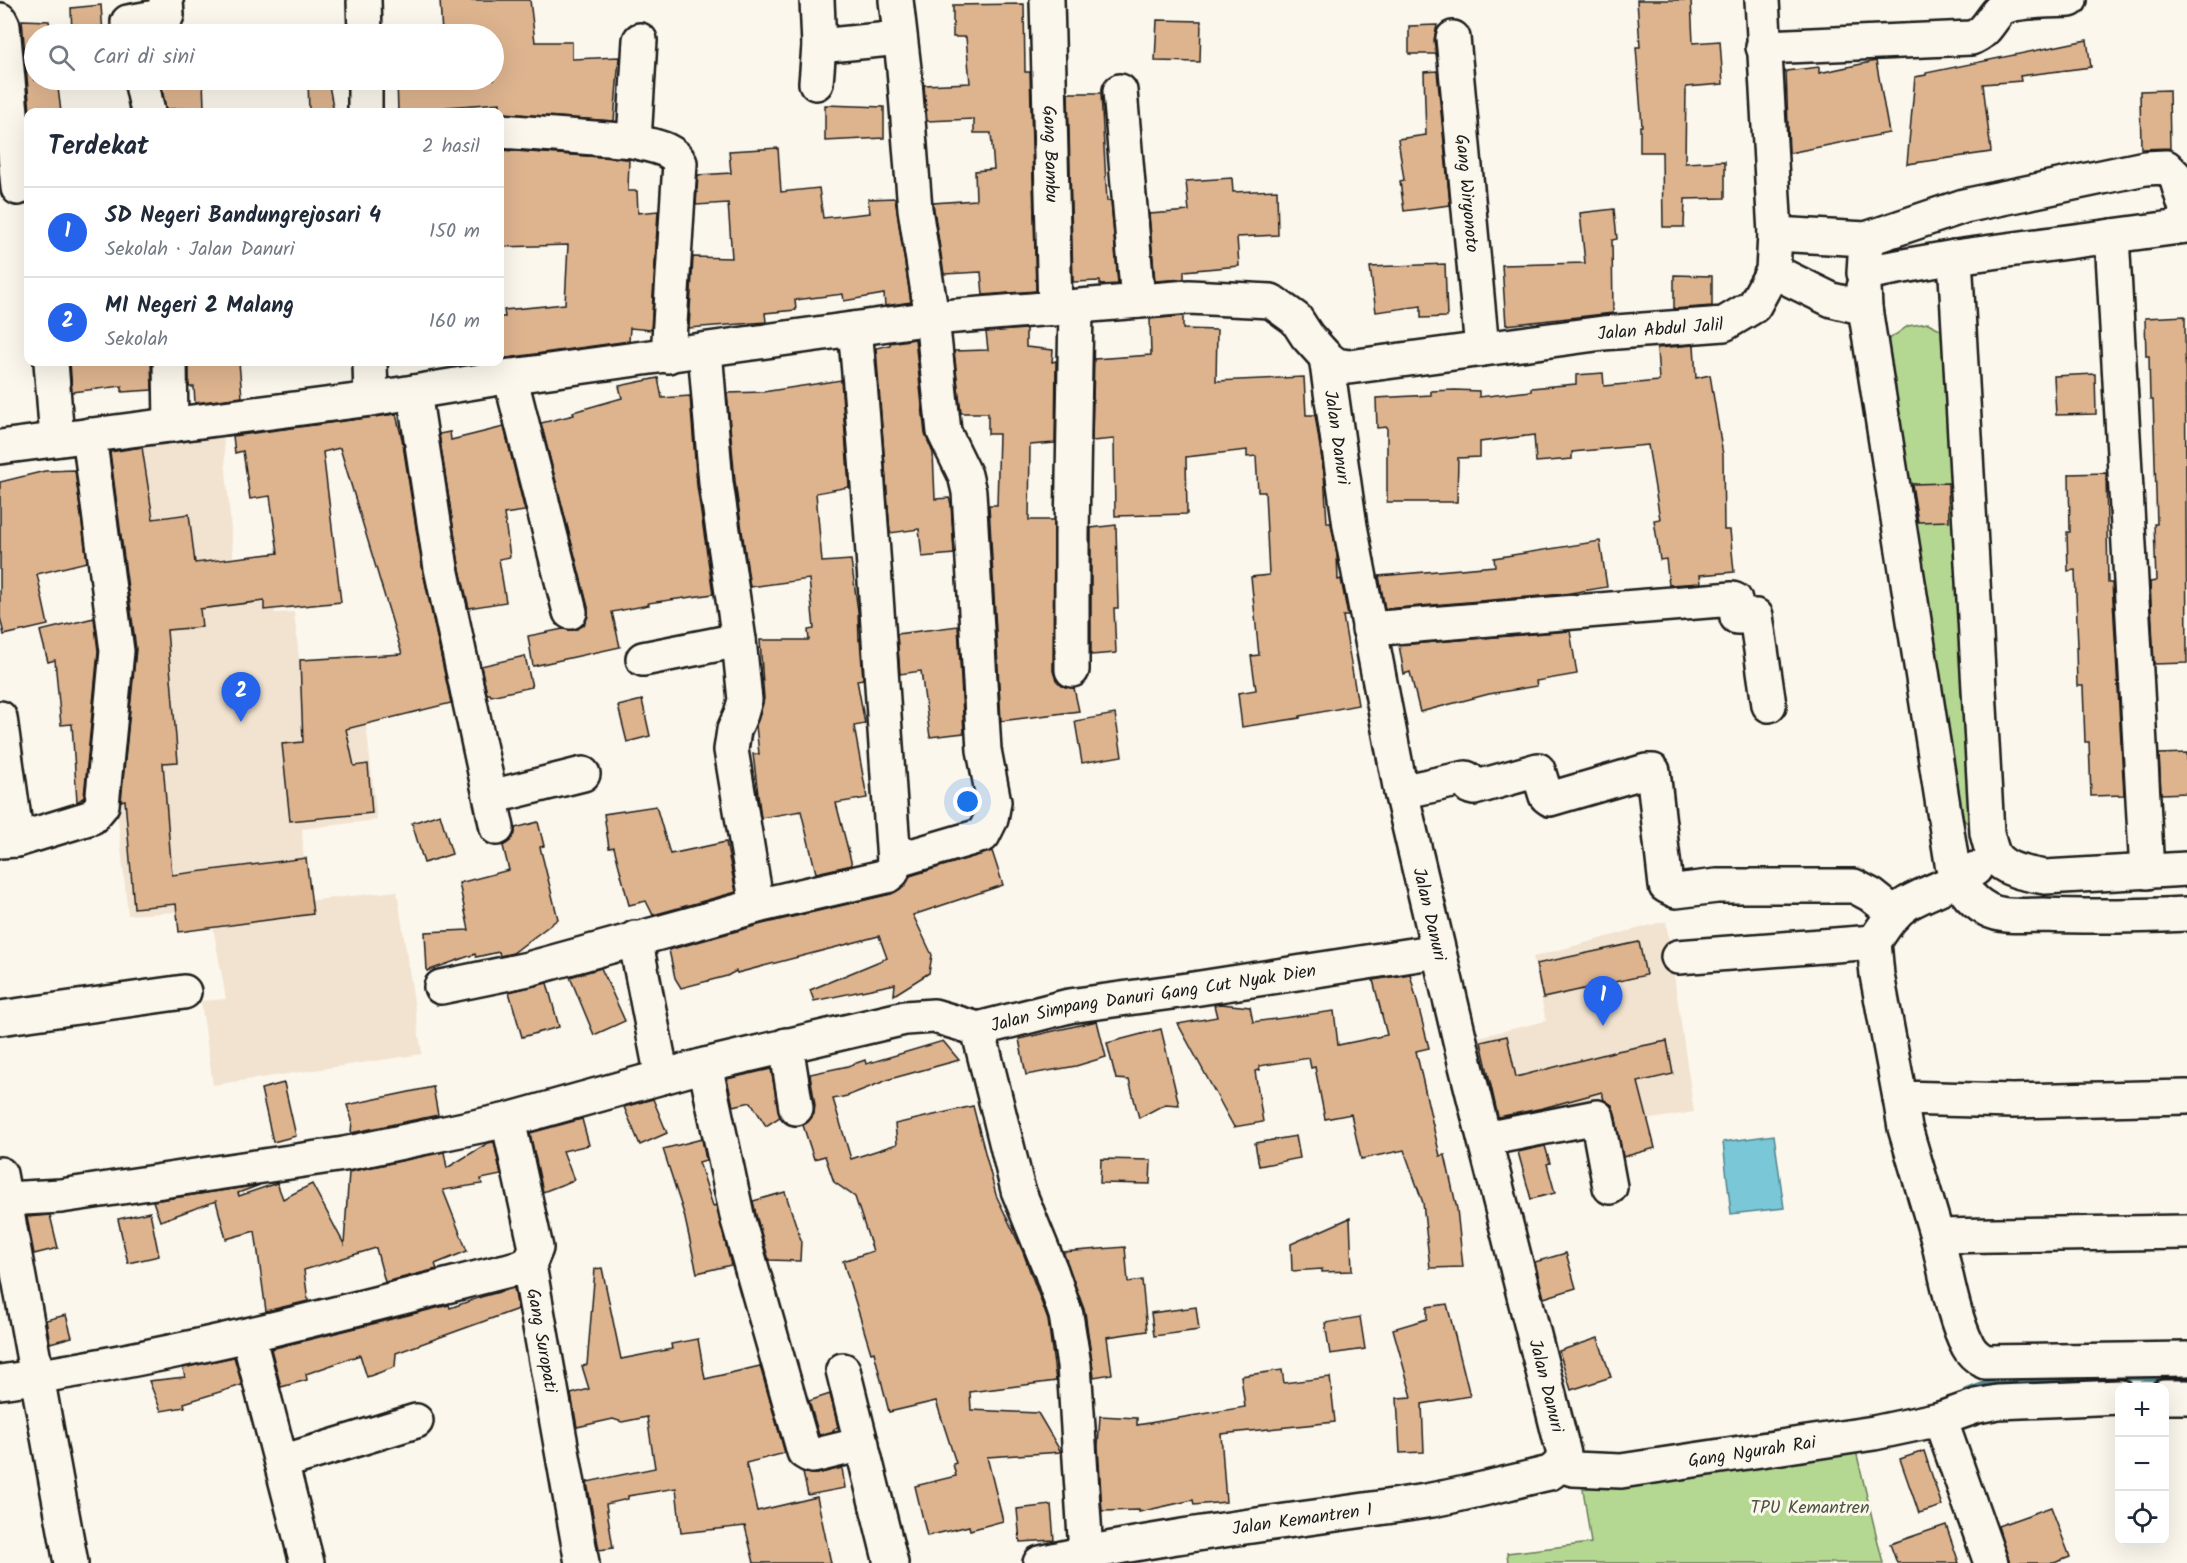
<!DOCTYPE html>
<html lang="id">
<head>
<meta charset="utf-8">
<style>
  body { margin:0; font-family:Kalam,sans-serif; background:#f2f2f3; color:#1f2937 }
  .controls { position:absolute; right:18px; bottom:18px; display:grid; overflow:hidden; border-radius:12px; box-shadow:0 6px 24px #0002 }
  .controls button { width:54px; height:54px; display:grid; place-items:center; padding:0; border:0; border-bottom:2px solid #e0e1e3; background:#fff; color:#1f2937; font:30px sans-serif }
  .you { position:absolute; left:968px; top:802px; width:21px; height:21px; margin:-15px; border:4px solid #fff; border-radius:50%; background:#1a73e8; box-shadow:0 0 0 9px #1a73e833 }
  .badge { display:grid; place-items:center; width:39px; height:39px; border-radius:50%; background:#2563eb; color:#fff; font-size:20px; font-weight:700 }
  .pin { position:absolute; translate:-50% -50px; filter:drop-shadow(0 2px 3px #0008) }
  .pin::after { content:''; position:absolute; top:32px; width:21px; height:18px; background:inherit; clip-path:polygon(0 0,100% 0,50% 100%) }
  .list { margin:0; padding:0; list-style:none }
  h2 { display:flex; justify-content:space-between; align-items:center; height:78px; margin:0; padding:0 24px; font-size:26px }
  h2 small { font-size:20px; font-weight:400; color:#747a83 }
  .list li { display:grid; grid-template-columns:39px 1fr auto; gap:18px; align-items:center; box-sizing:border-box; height:90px; padding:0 24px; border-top:2px solid #e0e1e3 }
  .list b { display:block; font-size:22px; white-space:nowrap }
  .list p { margin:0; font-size:20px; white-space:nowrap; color:#747a83 }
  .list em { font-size:20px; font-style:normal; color:#747a83 }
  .icon { flex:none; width:33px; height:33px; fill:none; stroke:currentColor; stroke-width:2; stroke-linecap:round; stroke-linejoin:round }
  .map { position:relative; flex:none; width:2187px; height:1563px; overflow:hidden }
  .search { position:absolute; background:#fff; box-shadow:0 6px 24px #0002; left:24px; top:24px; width:480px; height:66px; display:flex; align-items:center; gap:15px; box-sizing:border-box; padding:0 21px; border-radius:33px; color:#747a83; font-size:22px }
  .panel { position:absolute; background:#fff; box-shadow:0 6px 24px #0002; left:24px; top:108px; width:480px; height:258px; border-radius:12px }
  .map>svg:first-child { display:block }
  .built { fill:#f2e3d0 }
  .green { fill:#b4d892; stroke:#687a57; stroke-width:1.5 }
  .water { fill:#79c7d7; stroke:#54838c; stroke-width:1.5 }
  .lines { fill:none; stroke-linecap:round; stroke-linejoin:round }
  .stream { stroke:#54838c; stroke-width:9 }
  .building { fill:#deb48f; stroke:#1c1c1c; stroke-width:1.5 }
  .minor-casing { stroke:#1c1c1c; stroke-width:38 }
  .minor { stroke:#fbf7ec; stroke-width:33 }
  .labels { text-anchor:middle; stroke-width:6; stroke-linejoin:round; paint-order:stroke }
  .street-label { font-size:18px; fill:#1c1c1c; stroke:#fbf7ec }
  .park-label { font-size:18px; fill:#4a543f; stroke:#fbf7ec }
</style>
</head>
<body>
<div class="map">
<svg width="2187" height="1563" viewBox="0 0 2187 1563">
  <rect width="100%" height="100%" fill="#fbf7ec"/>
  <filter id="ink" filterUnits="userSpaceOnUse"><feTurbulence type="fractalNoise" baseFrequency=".0167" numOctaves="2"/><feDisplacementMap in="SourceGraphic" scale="12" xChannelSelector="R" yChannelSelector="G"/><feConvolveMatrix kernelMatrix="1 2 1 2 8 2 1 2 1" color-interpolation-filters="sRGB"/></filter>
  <g filter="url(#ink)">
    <g class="built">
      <path d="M223,433l12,146 37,-3 3,37 19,-1 6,55 59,-5 18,158 -75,9 4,72 91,-10 25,163 -209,31 -12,-84 25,-2 -16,-89 -82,5 -16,-152 8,-81 46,-2 -15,-173 -9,-64z"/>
      <path d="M1666,921l28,191 -91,15 -106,7 -23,-96 72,-17 -13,-64z"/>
    </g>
    <g class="green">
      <path d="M1928,323l16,8 29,487 -6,5 -5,-5 -79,-464 5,-14 20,-14z"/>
      <path d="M1856,1451l27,112h-375l-1,-10 84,-10 -9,-61z"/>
    </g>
    <path class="water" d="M1774,1135l10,73 -53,6 -8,-72z"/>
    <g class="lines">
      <g class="stream">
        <path d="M2126,1376l61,1"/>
        <path d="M1966,1393l29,-11 103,-6"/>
      </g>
    </g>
    <g class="building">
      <path d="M440,0h90l5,42h37v17l47,-2 -5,64 -114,-8v-10l-53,4v4l-49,1 -1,-32h97v-46h-52z"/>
      <path d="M1637,0h54l2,43 27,-2 3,43 -37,3 -1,76 40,-2v37l-40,1 -1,28h-21l-1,-75h-22v-26h2l-6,-79h4z"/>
      <path d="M1024,4l1,68h5l6,219 -53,4 -2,-23 -37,2 -11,-71 43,-3 -1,-29 19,-2 -3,-36h-17v-14l-47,2 -3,-36 46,-2 -4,-46h-13v-32z"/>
      <path d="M101,5l2,29h-31l-1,-26z"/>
      <path d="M22,20l27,1 2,13h-17v46h23l4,32h-31z"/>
      <path d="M1157,20l44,1 -1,41 -45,-1z"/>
      <path d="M1437,25l-3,15 2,14h-27v-28z"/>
      <path d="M2087,40l4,27 -71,9 1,5 -38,3 8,68 -84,12 8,-87 11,-2v-2z"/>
      <path d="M1876,61l13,72 -100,20 -3,-82 33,-4v6z"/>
      <path d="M1437,71l13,134 -46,6 -4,-30 4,-1 -6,-41 28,-4 -2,-63z"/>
      <path d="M160,80h43l1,28 -38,1z"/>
      <path d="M308,80h20l6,32h-25z"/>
      <path d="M2169,90l1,58 -29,1 -1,-58z"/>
      <path d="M1068,93h33l6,108 4,-1 7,84 -18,1v-4l-27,1z"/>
      <path d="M825,105l59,2v31l-59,3z"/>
      <path d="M778,148l3,44 38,-4 4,30 47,-5 -2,-14 27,-1 16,104 -26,4 -1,-12 -40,7 -1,-7 -48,6 1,10 -31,3 1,9 -77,6 4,-71 39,1 -4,-55 -32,2 2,-30 33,-2 -2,-22z"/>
      <path d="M500,150l129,9 -1,32h9l1,22 20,-2 -7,119 -21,-2 -1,13 -129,18v-42h5l-1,-7 61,-6 3,-59 -68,2z"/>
      <path d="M1232,178l1,14 44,-2 1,45 -41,2 2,29 -55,5v8l-29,2 -6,-67 40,-3 -3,-30z"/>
      <path d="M1614,209l3,30 -5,1 1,73 -107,12 -4,-60 83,-2 -5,-50z"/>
      <path d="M1445,264l2,53 -26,1v-12l-45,6 -6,-45z"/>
      <path d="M1674,275l38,1v30l-38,3z"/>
      <path d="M1183,316v13l34,1 -1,51 88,-4 2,38h9l9,58 3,50h4l6,32 1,25 3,-1 7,37h-5l15,89 -58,11v2l-58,9 -4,-34 18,-3 -5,-34 8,-1 -8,-78 18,-2 -4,-83h-7l-2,-36 -9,1v-7l-61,7 1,57 -72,2 -1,-77 -22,2 2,-82 57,-4 -1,-36z"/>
      <path d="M2185,316l2,347 -33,1 -4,-82 6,-1 -2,-57h3l-4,-124h-3l-1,-44h-3l-1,-38z"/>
      <path d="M1026,329v18l27,3 -1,12 4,-1 -1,82 -25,2 -1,75h25l-1,151 3,9 6,6 12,2 5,23 -78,10 -12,-216h8l2,-71h-11v-21h-27l-7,-62 34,-1 -2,-18z"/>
      <path d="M915,339l10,95 8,19 2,46 14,-1 2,6 3,50 -32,3 -3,-28 -29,4 -14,-185 14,-3v-2z"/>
      <path d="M1694,345l2,33 14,-3 13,80 1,75h6l4,42 -34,3 1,8 -32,2 -3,-26 -6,1 -6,-40 6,-1 -12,-74 -76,7v7l-36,3 -2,-27 -54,7v15l-22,1 -1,44h-70v-75l-10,1 -1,-30 55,-3v-4l24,-1 24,1v6l52,-6v-3l45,-4v-9l27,-2 1,13 55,-5 -2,-33z"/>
      <path d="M70,362h81l1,28 -30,2v-6l-50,6z"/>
      <path d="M189,362h50l3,35 -47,6 -1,-16h-5z"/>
      <path d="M2095,374l1,40 -40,1 -2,-39z"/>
      <path d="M658,378l4,20 28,-2 7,90 16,108 -65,9 1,2 -37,7 8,35 -87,19 -5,-30 35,-7 12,1 9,-5 4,-9v-9l-47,-184 33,-8 -1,-3 49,-14 -3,-12z"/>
      <path d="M841,380l8,107 -33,6 6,69 29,-2 7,51 1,29 1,-1 3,40 -6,1 8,44 -11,2 13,72 -31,5 16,62 -36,8 -15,-62 -40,7 -8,-64h6l-3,-29 8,-26 -4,-59h49l-1,-10 6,-1 -5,-50 -59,8 -15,-106 -8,-88 36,-1z"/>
      <path d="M396,414l6,25 21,133 28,131 -105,26 8,37 14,-2 4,49 -82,8 -8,-77 21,-2 -3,-82 102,-6 -62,-206 -17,4 18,150 -77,8v-9l-64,8 2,18 -35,3 11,132 -15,1 9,112 134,-17 7,56 -134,18 -3,-28 -42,4 -9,-108 -4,1 15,-152 -26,-197 32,-5 11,72 36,-5 6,49 83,-10 -8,-57 -20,3 -7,-48 -8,2 -2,-17z"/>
      <path d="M504,427l21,84 -21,3 6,43 -11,2 7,43 -37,6 -10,-43 -20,-131 11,-2 1,8z"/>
      <path d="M75,470l12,92 -50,12 11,51 -44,10 -4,-18v-135l45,-11z"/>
      <path d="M2106,473l2,110h4l12,212 -33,1 -2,-54h-4l-2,-56h-6l-1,-39h2l-3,-77 -7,1 -1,-39h3l-1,-58z"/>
      <path d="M1948,483l1,38 -31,1 -6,-38z"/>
      <path d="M1116,525l2,83h-4l2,45 -25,2v-127z"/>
      <path d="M1600,541l7,46 -43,7 -179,15 -6,-33 116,-10 -1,-8z"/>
      <path d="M94,618l4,33 -14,146 -7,5 -5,-78 -11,1 -6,-65 -7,2 -8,-31z"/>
      <path d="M958,626l6,107 -34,4 -9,-66 -21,3 -3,-40z"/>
      <path d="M1570,631l7,43 -41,7 1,5 -48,8 -69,18 -10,-40 -6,2 -5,-29z"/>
      <path d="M525,656l7,31 -41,9 -1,-2h-3l-6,-28z"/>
      <path d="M642,700l8,36 -23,6 -9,-36z"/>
      <path d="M1115,714l7,42 -40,7 -7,-42z"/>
      <path d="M2187,753v40l-26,1 -2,-40z"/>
      <path d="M656,806l14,48 56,-12 10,50 -83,23 -7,-14 -17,4 -15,-58 -5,1 -5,-34z"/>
      <path d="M440,814l12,40 -28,9 -12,-40z"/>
      <path d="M538,822l6,24 -4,1 18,72 -45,34 -13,3 -1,-4 -23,5 -1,-3 -48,17 -2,-39 44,-2 -10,-47 50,-13 -6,-24 7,-5 5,-7v-6z"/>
      <path d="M992,851l11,34 -90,30 19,40 -3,18 -35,22 1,-11 -81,17 -4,-11 77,-32 -8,-22 -142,37 -1,-2 -9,5 -46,12 -6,-10 -6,-28 93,-26 129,-30 13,-7 6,-11z"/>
      <path d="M1639,942l7,33 -103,23 -7,-34z"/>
      <path d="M601,968l24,53 -31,14 -24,-58z"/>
      <path d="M1410,974l19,74 -13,3 24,105 5,-1 12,54 6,58 -33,1 -7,-65 -19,-53 -43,9 -10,-45 -26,5 -10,-52 -4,1 -2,-10 -50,8 1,4 -5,1 8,51 -29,5 -56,-103 39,-7 -3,-12 7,-1 29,3 3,15 81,-11 4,34 49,-10 -14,-55z"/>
      <path d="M547,983l12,44 -37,10 -13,-45z"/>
      <path d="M1097,1021l9,36 -30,9 -50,9 -7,-36z"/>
      <path d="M1161,1029l18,76 -14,-1 -26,14 -10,-38 -13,-1 -9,-36z"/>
      <path d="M1507,1036l9,41 101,-26 50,-10 6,33 -35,8 17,66 -32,9 -8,-43 -3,-9 -8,-5 -2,-8 -59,16 -45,9 -17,-75z"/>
      <path d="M943,1041l16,19 -69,19 -43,17 -14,3 18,60 46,-15 -2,-20 78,-18 23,89 27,57 25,68 8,61 -86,11 1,18 67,3 23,39 -74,5 16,64 -33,9 -1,-4 -42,10 -12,-50 41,-10 -3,-12 3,-1 -20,-62 -47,11 -15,-60 -3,1 -28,-92 30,-10 -18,-54 -21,-15 -9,-26 -11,3 -11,-34 5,-3 6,-8 1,-9 -5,-31 38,-8 17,-6 1,4z"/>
      <path d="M771,1069l9,48 -14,9 -15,-24 -18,4 -6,-27z"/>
      <path d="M284,1083l12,53 -23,6 -12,-53z"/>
      <path d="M433,1087l5,28 -87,18 1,-13 -5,-15z"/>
      <path d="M653,1099l14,34 -27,12 -16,-38z"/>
      <path d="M582,1119l7,26 -26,6 11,29 -31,12 -13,-59z"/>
      <path d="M1296,1136l4,22 -41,8 -4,-23z"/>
      <path d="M702,1139l4,21 -7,2 14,44 3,-1 15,60 -34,8 -13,-59 -21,-65z"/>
      <path d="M494,1142l7,33 -20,4 1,5 -39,6 24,61 -32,13 2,5 -52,13 -9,-34 -72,22 4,31 -42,10 -11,-80 -29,8 -10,-38 -56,20 -7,-20 107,-16 -22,8 1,3 38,-13 6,16 29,-15 32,60 5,-72 95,-20 3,16 41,-25z"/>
      <path d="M1545,1146l5,17 -3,1 8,29 -24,6 -13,-47z"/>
      <path d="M1101,1159l50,1 -1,24 -50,-1z"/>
      <path d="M785,1192l16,48 -1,21 -31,-1 -13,-45 -3,-14z"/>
      <path d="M150,1212l9,44 -31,7 -10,-44z"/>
      <path d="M50,1215l8,33 -24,6 -7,-37z"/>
      <path d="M1350,1218l2,53 -30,1v-3l-30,2 -1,-27z"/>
      <path d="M1125,1247l3,35 14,-2 5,51 -40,6 5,37 -18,3 -9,-65 -22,-60z"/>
      <path d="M1566,1253l10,35 -32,10 -9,-36z"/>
      <path d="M602,1268l19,91 51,-10 -1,-5 27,-5 7,40 55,-13 25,87 -39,10 11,48 60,-14 14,66h-77l-9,-37 -64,7 -5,-45 -48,8v3l-22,5 7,44 -14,2 -12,-68 68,-14 -8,-51 -25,5 -9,-3 -36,8 -6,-33 18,-5 -7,-23 5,-1 8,-96z"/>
      <path d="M514,1288l4,21 -122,44 -1,14 -28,10 -7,-22 -54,19 1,6 -26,7 -10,-38 178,-44 1,3 31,-11z"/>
      <path d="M1447,1304l23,92 -48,8 2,48 -24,1 -3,-55 15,-1 -19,-68 34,-10v-12z"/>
      <path d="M1196,1307l3,23 -45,6 -3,-23z"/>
      <path d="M66,1315l6,22 -22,6 -4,-23z"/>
      <path d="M1360,1317l5,32 -35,5 -5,-31z"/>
      <path d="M1598,1338l13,39 -40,13 -12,-39z"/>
      <path d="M234,1357l8,28 -58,18 1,4 -24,4 -12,-30 36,-4 -2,-9z"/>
      <path d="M1282,1370l2,13 46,-6 5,45 -114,12 5,68 -32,3 -1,-5 -54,12v-2l-37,1 -4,-65 2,-30 37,2v7l108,-18 -4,-31z"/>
      <path d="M830,1394l8,33 -4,2v2l-15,4 -10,-34z"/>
      <path d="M1924,1451l18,55 -23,7 -19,-54z"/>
      <path d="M842,1468l3,20 -37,7 -5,-22 14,1z"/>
      <path d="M1051,1505l3,35 -34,2 -3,-33z"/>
      <path d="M2051,1507l19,50 -16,6h-44l-12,-37z"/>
      <path d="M1946,1525l13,38h-62l-7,-19z"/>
    </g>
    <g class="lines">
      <g class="minor-casing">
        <g id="minor">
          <path d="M364,0l1,34"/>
          <path id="s1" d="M1047,0l8,309"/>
          <path d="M0,20l3,6 15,162"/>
          <path d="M130,34l-2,-12 39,-7 -1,-15"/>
          <path id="s2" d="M1453,38l29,311"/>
          <path d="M640,40l-6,101c16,5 38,6 46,22l-12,193"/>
          <path d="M819,46l81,-8"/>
          <path d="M1763,47l208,-9c16,-5 19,-19 30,-29 13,-9 52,-8 69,-9"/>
          <path d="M141,80l7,32"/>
          <path d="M365,80v32"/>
          <path d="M816,83l3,-37 -2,-46"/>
          <path d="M1120,91l18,210"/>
          <path d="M500,131l134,10"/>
          <path d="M1775,234l91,5 -2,34 91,-16 232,-31"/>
          <path d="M2112,236l35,636"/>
          <path d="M1866,239l98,-33 181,-38 21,-1 10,10 11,35"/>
          <path d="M1955,257l32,576c2,7 4,18 8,24 11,14 33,17 50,20l142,-8"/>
          <path d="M1773,271l59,29 33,8 -1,-21"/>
          <path d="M1865,308l87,555c7,20 16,37 36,47 15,8 38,5 55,5 48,2 96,1 144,-1"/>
          <path d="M705,350l11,133 23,157 6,60 -4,14 -7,16 -3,20 26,156"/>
          <path id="s3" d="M1326,357l24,169 51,266 65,274 98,388 -4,11"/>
          <path d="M51,362l6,77"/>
          <path d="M170,362l1,63"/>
          <path d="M370,362l1,37"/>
          <path d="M510,376l60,236"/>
          <path d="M414,392l27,176 56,260"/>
          <path id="s4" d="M0,447l371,-48 128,-21 433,-60 257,-21 82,4 25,18 11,17 19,21 10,8 13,2 254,-34 121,-9 30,-18 19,-35 2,-37 -13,-234"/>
          <path d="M1369,629l363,-30 3,1 2,17 19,-1 13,89"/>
          <path d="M643,659l96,-19"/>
          <path d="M1072,670v-135l4,-227"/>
          <path d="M0,718l17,122 -17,1"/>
          <path d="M1401,792l65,-14 2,1 2,8 4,1 64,-18 8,26 4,3 96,-28h7l13,115 10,5 41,-5h137l17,9 24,19"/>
          <path d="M491,797l92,-23"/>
          <path d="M17,840l75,-23 10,-12 15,-154 -28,-216"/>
          <path d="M894,861l89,-26 8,-16 3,-17 -10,-52 -15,-258 -4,-17 -21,-43 -12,-114 -17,-109 -11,-140 -8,-69"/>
          <path d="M1975,869c-22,16 -44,21 -67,34 -15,9 -24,24 -34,39l3,33 23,123 113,3 174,-4"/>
          <path d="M635,938l27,139"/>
          <path d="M1678,957l196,-15"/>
          <path d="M441,987l87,-18 229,-63 130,-30 5,-4 2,-11c-13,-178 -22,-355 -39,-532"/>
          <path d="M0,1018l184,-26"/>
          <path d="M978,1029l40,161 33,81 15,44 8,50 12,188"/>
          <path d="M786,1045l10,63"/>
          <path d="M705,1065l33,155 66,232 5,3 4,1 49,-12"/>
          <path d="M1900,1098l5,30 32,108 250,-4"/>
          <path id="s5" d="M508,1120l28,128 -7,17 53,298"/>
          <path d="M1485,1139l112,-22 13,70"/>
          <path d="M0,1174l71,389"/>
          <path id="s6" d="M5,1199l56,-3 283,-42 164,-34 197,-55 200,-47 29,-2 44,13 91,-23 118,-16 251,-39"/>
          <path d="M1937,1236c8,32 16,82 31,110 4,8 10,12 17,16l202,-3"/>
          <path d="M248,1335l59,228"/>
          <path d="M843,1370l48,193"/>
          <path d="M0,1382c179,-25 354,-73 529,-117"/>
          <path d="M2164,1397h23"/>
          <path d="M1940,1419l51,144"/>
          <path d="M282,1462l134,-41"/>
          <path id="s7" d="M1560,1465l13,4 48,2 253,-38 66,-14 37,-13 21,-4 122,-5"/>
          <path id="s8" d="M1040,1563c127,-29 257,-42 386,-62 42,-7 83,-19 124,-28l10,-8"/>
        </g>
      </g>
      <use href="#minor" class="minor"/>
    </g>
  </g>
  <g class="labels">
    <g class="street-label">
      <text dy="6" stroke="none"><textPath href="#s1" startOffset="154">Gang Bambu</textPath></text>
      <text dy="6" stroke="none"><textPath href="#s2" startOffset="156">Gang Wiryonoto</textPath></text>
      <text dy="6" stroke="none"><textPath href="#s4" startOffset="1700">Jalan Abdul Jalil</textPath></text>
      <text dy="6" stroke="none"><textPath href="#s3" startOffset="81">Jalan Danuri</textPath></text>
      <text dy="6" stroke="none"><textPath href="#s3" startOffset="567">Jalan Danuri</textPath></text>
      <text dy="6" stroke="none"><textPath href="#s6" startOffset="1173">Jalan Simpang Danuri Gang Cut Nyak Dien</textPath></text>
      <text dy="6" stroke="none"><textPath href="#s5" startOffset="226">Gang Suropati</textPath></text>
      <text dy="6" stroke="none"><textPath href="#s3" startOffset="1053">Jalan Danuri</textPath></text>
      <text dy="6" stroke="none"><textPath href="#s7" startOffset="194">Gang Ngurah Rai</textPath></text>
      <text dy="6" stroke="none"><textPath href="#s8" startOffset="266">Jalan Kemantren 1</textPath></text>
    </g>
    <g class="park-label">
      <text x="1810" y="1513">TPU Kemantren</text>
    </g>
  </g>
</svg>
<div class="controls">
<button>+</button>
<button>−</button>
<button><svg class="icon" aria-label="locate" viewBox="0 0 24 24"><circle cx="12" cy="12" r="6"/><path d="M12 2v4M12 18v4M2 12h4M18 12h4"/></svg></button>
</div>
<div class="you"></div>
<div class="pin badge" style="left:1603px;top:1026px">1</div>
<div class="pin badge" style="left:241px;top:722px">2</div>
<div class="search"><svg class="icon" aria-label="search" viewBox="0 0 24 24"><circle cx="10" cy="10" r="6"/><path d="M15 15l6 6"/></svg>Cari di sini</div>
<section class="panel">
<h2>Terdekat<small>2 hasil</small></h2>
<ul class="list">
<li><span class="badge">1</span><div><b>SD Negeri Bandungrejosari 4</b><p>Sekolah · Jalan Danuri</p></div><em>150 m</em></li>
<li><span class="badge">2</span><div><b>MI Negeri 2 Malang</b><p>Sekolah</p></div><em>160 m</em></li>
</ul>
</section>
</div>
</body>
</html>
